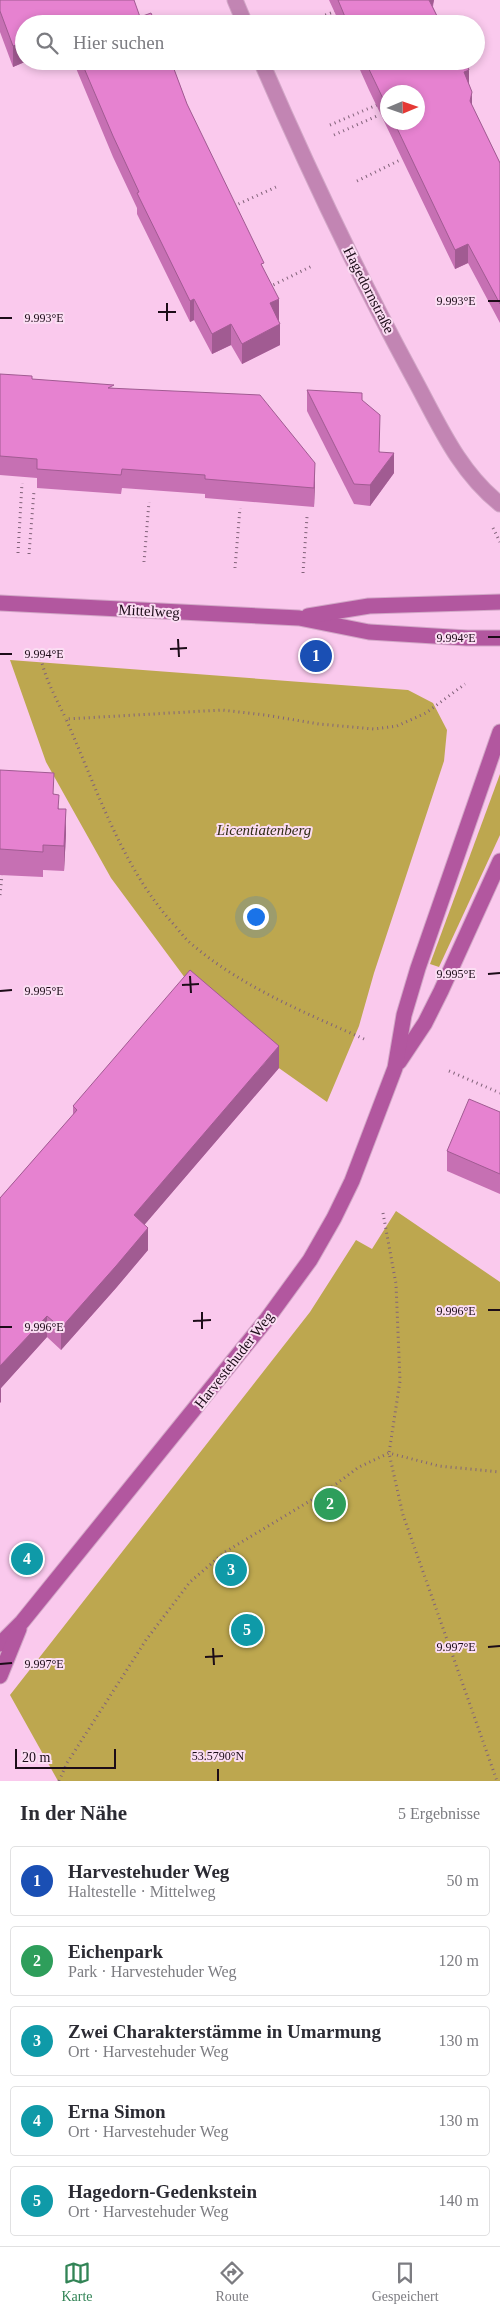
<!DOCTYPE html>
<html lang="de">
<head>
<meta charset="utf-8">
<style>
  body { margin:0; font-family:Georgia,serif; background:#f2f2f3; color:#2b2b33 }
  .compass { position:absolute; left:380px; top:85px; width:45px; height:45px; border-radius:50%; background:#fff; box-shadow:0 2px 8px #0003; rotate:88deg }
  .scale { position:absolute; left:15px; bottom:12px; width:101px; box-sizing:border-box; padding-left:5px; border:2px solid #1c0c18; border-top:0; font-size:14px; line-height:18px; white-space:nowrap; color:#1c0c18; -webkit-text-stroke:4px #fbddf3; paint-order:stroke }
  .you { position:absolute; left:255px; top:916px; width:18px; height:18px; margin:-12px; border:4px solid #fff; border-radius:50%; background:#1a73e8; box-shadow:0 0 0 8px #1a73e833 }
  .badge { display:grid; place-items:center; width:32px; height:32px; border-radius:50%; background:#328456; color:#fff; font-size:16px; font-weight:700 }
  .pin { position:absolute; translate:-50% -50%; border:2px solid #fff; box-shadow:0 1px 5px #0006 }
  .list { margin:0; padding:0; list-style:none }
  h2 { display:flex; justify-content:space-between; align-items:center; height:65px; margin:0; padding:0 20px; font-size:21px }
  h2 small { font-size:16px; font-weight:400; color:#7c7c81 }
  .list li { display:grid; grid-template-columns:32px 1fr auto; gap:15px; align-items:center; box-sizing:border-box; height:70px; margin:0 10px 10px; padding:0 10px; border:1px solid #e1e1e2; border-radius:5px }
  .list b { display:block; font-size:19px; white-space:nowrap }
  .list p { margin:0; font-size:16px; white-space:nowrap; color:#7c7c81 }
  .list em { font-size:16px; font-style:normal; color:#7c7c81 }
  .icon { flex:none; width:28px; height:28px; fill:none; stroke:currentColor; stroke-width:2; stroke-linecap:round; stroke-linejoin:round }
  .map { position:relative; flex:none; width:500px; height:1781px; overflow:hidden }
  .search { position:absolute; background:#fff; box-shadow:0 2px 8px #0003; left:15px; right:15px; top:15px; height:55px; display:flex; align-items:center; gap:12px; box-sizing:border-box; padding:0 18px; border-radius:28px; color:#7c7c81; font-size:19px }
  .sheet { height:465px; background:#fff }
  nav { display:flex; justify-content:space-around; align-items:center; box-sizing:border-box; height:70px; border-top:1px solid #e1e1e2; background:#fff; font-size:14px; color:#7c7c81 }
  nav a { display:grid; justify-items:center; gap:2px }
  nav .on { color:#328456 }
  .map>svg:first-child { display:block }
  .green { fill:#bda74f }
  .lines { fill:none; stroke-linecap:round; stroke-linejoin:round }
  .street-casing { stroke:#d2a7c7; stroke-width:17 }
  .secondary-casing { stroke:#d2a7c7; stroke-width:17 }
  .path { stroke:#816279; stroke-width:3; stroke-dasharray:1 4; stroke-linecap:butt }
  .street { stroke:#c285b3; stroke-width:15 }
  .secondary { stroke:#b2579f; stroke-width:15 }
  .wall { fill:#c670b3; fill-rule:evenodd }
  .shaded-wall { fill:#a15b92 }
  .building { fill:#e682d0; stroke:#a15b92 }
  .ticks { fill:none; stroke:#1c0c18; stroke-width:2 }
  .labels { text-anchor:middle; stroke-width:4; stroke-linejoin:round; paint-order:stroke }
  .street-label { font-size:15px; fill:#1c0c18; stroke:#fbddf3 }
  .park-label { font-size:15px; font-style:italic; fill:#312c15; stroke:#fbddf3 }
  .ticks-label { font-size:12px; text-anchor:middle; fill:#1c0c18; stroke:#fbddf3; stroke-width:4; stroke-linejoin:round; paint-order:stroke }
</style>
</head>
<body>
<div class="map">
<svg width="500" height="1781" viewBox="0 0 500 1781">
  <rect width="100%" height="100%" fill="#fac9ed"/>
  <g class="green">
    <path d="M10,660l398,30 25,13 14,27 -3,31 -70,212 -15,53 -32,76 -51,-36 -85,-80 -80,-108 -65,-116z"/>
    <path d="M500,774v61l-61,132 -9,-3z"/>
    <path d="M396,1211l104,71v499h-442l-48,-86 300,-383 46,-72 16,9z"/>
  </g>
  <g class="lines">
    <g class="street-casing">
      <g id="street">
        <path d="M235,0l10,24"/>
        <path d="M261,61c46,106 95,210 150,312 26,47 46,97 89,131"/>
      </g>
    </g>
    <g class="secondary-casing">
      <g id="secondary">
        <path d="M0,603l299,15 70,14 98,6h33"/>
        <path d="M308,616l61,-10 131,-4"/>
        <path d="M399,1062l26,-39 16,-32 59,-130"/>
        <path d="M0,1644l22,-22 245,-303 43,-59 24,-42 18,-37 43,-113 9,-53 14,-47 82,-236"/>
        <path d="M0,1676l19,-47"/>
      </g>
    </g>
    <g class="path">
      <path d="M302,24l34,-13"/>
      <path d="M330,125l49,-21"/>
      <path d="M334,135l43,-19"/>
      <path d="M357,181l43,-21"/>
      <path d="M234,206l42,-19"/>
      <path d="M269,287l43,-21"/>
      <path d="M493,528l7,14"/>
      <path d="M18,553l4,-70"/>
      <path d="M29,554l5,-63"/>
      <path d="M144,562l5,-60"/>
      <path d="M235,568l5,-60"/>
      <path d="M303,573l4,-56"/>
      <path d="M40,654c4,23 16,44 26,65"/>
      <path d="M0,895l2,-20"/>
      <path d="M364,1039c-61,-27 -126,-54 -176,-98 -7,-7 -13,-16 -20,-23 -48,-57 -72,-131 -102,-199l156,-9 43,5 54,9 55,5 23,-3 29,-13 39,-29"/>
      <path d="M449,1071l51,22"/>
      <path d="M383,1213l13,71 4,97 -11,72 14,62 94,266"/>
      <path d="M59,1781l8,-18 79,-123 44,-58 35,-30 103,-62 31,-23 30,-14 50,13 61,6"/>
    </g>
    <use href="#street" class="street"/>
    <use href="#secondary" class="secondary"/>
  </g>
  <g class="wall">
    <path d="M0,0l140,17 16,7h-132v37h3l-14,6 -13,-35z"/>
    <path d="M329,0h105l-1,7 8,17h-101z"/>
    <path d="M73,61h98l16,43 77,166 15,50 1,25 -38,19 -11,-19 -19,9 -18,-34 -4,2 -53,-108v-6l-24,-51z"/>
    <path d="M356,61h109l7,45 28,57v160l-32,-60 -13,6 -86,-179zM388,92l30,30h-30z"/>
    <path d="M0,374l32,5 82,9 201,94 -1,25 -109,-9v-4l-83,-6 -1,6 -84,-6v-10l-37,-3z"/>
    <path d="M307,390l73,62 14,21 -24,33 -16,-2 -47,-93z"/>
    <path d="M0,770l54,24 5,15 7,25 -2,37 -21,-1v7l-43,-2z"/>
    <path d="M279,1068l-135,157 4,25 -32,38 -55,62 -14,-13 -46,51v14l-1,-204 73,-83v-9z"/>
    <path d="M500,1112v82l-53,-23v-20z"/>
  </g>
  <g class="shaded-wall">
    <path d="M429,0h5l-5,19z"/>
    <path d="M24,42v19h3l-14,6v-21z"/>
    <path d="M469,70v19l-5,-17z"/>
    <path d="M472,92v19l-2,-10z"/>
    <path d="M468,244v19l-13,6v-19z"/>
    <path d="M194,299v21l-4,2v-21z"/>
    <path d="M279,299v21l-9,4v-21z"/>
    <path d="M231,324v21l-19,9v-20z"/>
    <path d="M280,324v21l-38,19v-20z"/>
    <path d="M394,453v20l-24,33v-21z"/>
    <path d="M315,463v19l-1,25v-19z"/>
    <path d="M66,809v25l-2,37v-25z"/>
    <path d="M279,1046v22l-145,169v-22z"/>
    <path d="M148,1228v22l-32,38 -55,62v-22z"/>
    <path d="M47,1316v21l-46,51v14l-1,1v-37z"/>
  </g>
  <g class="building">
    <path d="M0,0h134l6,17 11,-4 5,11h-132v18l-11,4 -13,-35z"/>
    <path d="M338,0h91l12,24h-93z"/>
    <path d="M81,61h90l16,43 77,159 -3,1 18,35 -9,4 10,21 -38,20 -11,-20 -19,10 -18,-35 -4,2 -53,-108 2,-1 -26,-56z"/>
    <path d="M365,61h100l4,9 -5,2 8,20 -2,9 30,62v141l-32,-60 -13,6 -61,-128h24v-30h-30v17z"/>
    <path d="M0,374l32,2v3l82,6 -6,3 152,7 55,68 -1,25 -109,-9v-4l-83,-6 -1,6 -84,-6v-10l-37,-3z"/>
    <path d="M307,390l55,3v7l18,15 -1,37 15,1 -24,32 -16,-1z"/>
    <path d="M0,770l54,3 -1,21 6,1 -1,14h8l-2,37 -21,-1v7l-43,-3z"/>
    <path d="M190,970l89,76 -145,169 14,13 -32,38 -55,62 -14,-12 -47,50v-168l77,-88 -4,-4z"/>
    <path d="M469,1099l31,13v62l-53,-23z"/>
  </g>
  <path class="ticks" d="M488,301h12M167,303v18M158,312h18M0,318h12M488,637h12M178,639l1,18M170,649l17,-1M0,654h12M488,974l12,-1M190,976l1,17M182,985l17,-1M0,991l12,-1M488,1310h12M202,1312v17M193,1321l18,-1M0,1327h12M488,1647l12,-1M213,1648l1,17M205,1657l18,-1M0,1664l12,-1M218,1769v12"/>
  <g class="labels">
    <g class="street-label">
      <text transform="translate(369 290) rotate(63)" y="5">Hagedornstraße</text>
      <text transform="translate(149 611) rotate(3)" y="5">Mittelweg</text>
      <text transform="translate(234 1360) rotate(-52)" y="5">Harvestehuder Weg</text>
    </g>
    <g class="park-label">
      <text x="264" y="835">Licentiatenberg</text>
    </g>
  </g>
  <g class="ticks-label">
    <text x="456" y="305">9.993°E</text>
    <text x="44" y="322">9.993°E</text>
    <text x="456" y="642">9.994°E</text>
    <text x="44" y="658">9.994°E</text>
    <text x="456" y="978">9.995°E</text>
    <text x="44" y="995">9.995°E</text>
    <text x="456" y="1315">9.996°E</text>
    <text x="44" y="1331">9.996°E</text>
    <text x="456" y="1651">9.997°E</text>
    <text x="44" y="1668">9.997°E</text>
    <text x="218" y="1760">53.5790°N</text>
  </g>
</svg>
<svg class="compass" viewBox="-18 -18 36 36"><path d="M0-13l5 13h-10z" fill="#e53935"/><path d="M0 13l5-13h-10z" fill="#7c7c81"/></svg>
<div class="scale">20 m</div>
<div class="you"></div>
<div class="pin badge" style="left:316px;top:656px;background:#1a4fb4">1</div>
<div class="pin badge" style="left:330px;top:1504px;background:#2e9e5b">2</div>
<div class="pin badge" style="left:231px;top:1570px;background:#0f9aa8">3</div>
<div class="pin badge" style="left:27px;top:1559px;background:#0f9aa8">4</div>
<div class="pin badge" style="left:247px;top:1630px;background:#0f9aa8">5</div>
<div class="search"><svg class="icon" aria-label="search" viewBox="0 0 24 24"><circle cx="10" cy="10" r="6"/><path d="M15 15l6 6"/></svg>Hier suchen</div>
</div>
<section class="sheet">
<h2>In der Nähe<small>5 Ergebnisse</small></h2>
<ul class="list">
<li><span class="badge" style="background:#1a4fb4">1</span><div><b>Harvestehuder Weg</b><p>Haltestelle · Mittelweg</p></div><em>50 m</em></li>
<li><span class="badge" style="background:#2e9e5b">2</span><div><b>Eichenpark</b><p>Park · Harvestehuder Weg</p></div><em>120 m</em></li>
<li><span class="badge" style="background:#0f9aa8">3</span><div><b>Zwei Charakterstämme in Umarmung</b><p>Ort · Harvestehuder Weg</p></div><em>130 m</em></li>
<li><span class="badge" style="background:#0f9aa8">4</span><div><b>Erna Simon</b><p>Ort · Harvestehuder Weg</p></div><em>130 m</em></li>
<li><span class="badge" style="background:#0f9aa8">5</span><div><b>Hagedorn-Gedenkstein</b><p>Ort · Harvestehuder Weg</p></div><em>140 m</em></li>
</ul>
</section>
<nav>
<a class="on"><svg class="icon" aria-label="map" viewBox="0 0 24 24"><path d="M3 6l6-2 6 2 6-2v14l-6 2-6-2-6 2zM9 4v14M15 6v14"/></svg>Karte</a>
<a><svg class="icon" aria-label="directions" viewBox="0 0 24 24"><path d="M12 3l9 9-9 9-9-9zM9 14v-3h6M13 9l2 2-2 2"/></svg>Route</a>
<a><svg class="icon" aria-label="saved" viewBox="0 0 24 24"><path d="M7 4h10v16l-5-4-5 4z"/></svg>Gespeichert</a>
</nav>
</body>
</html>
